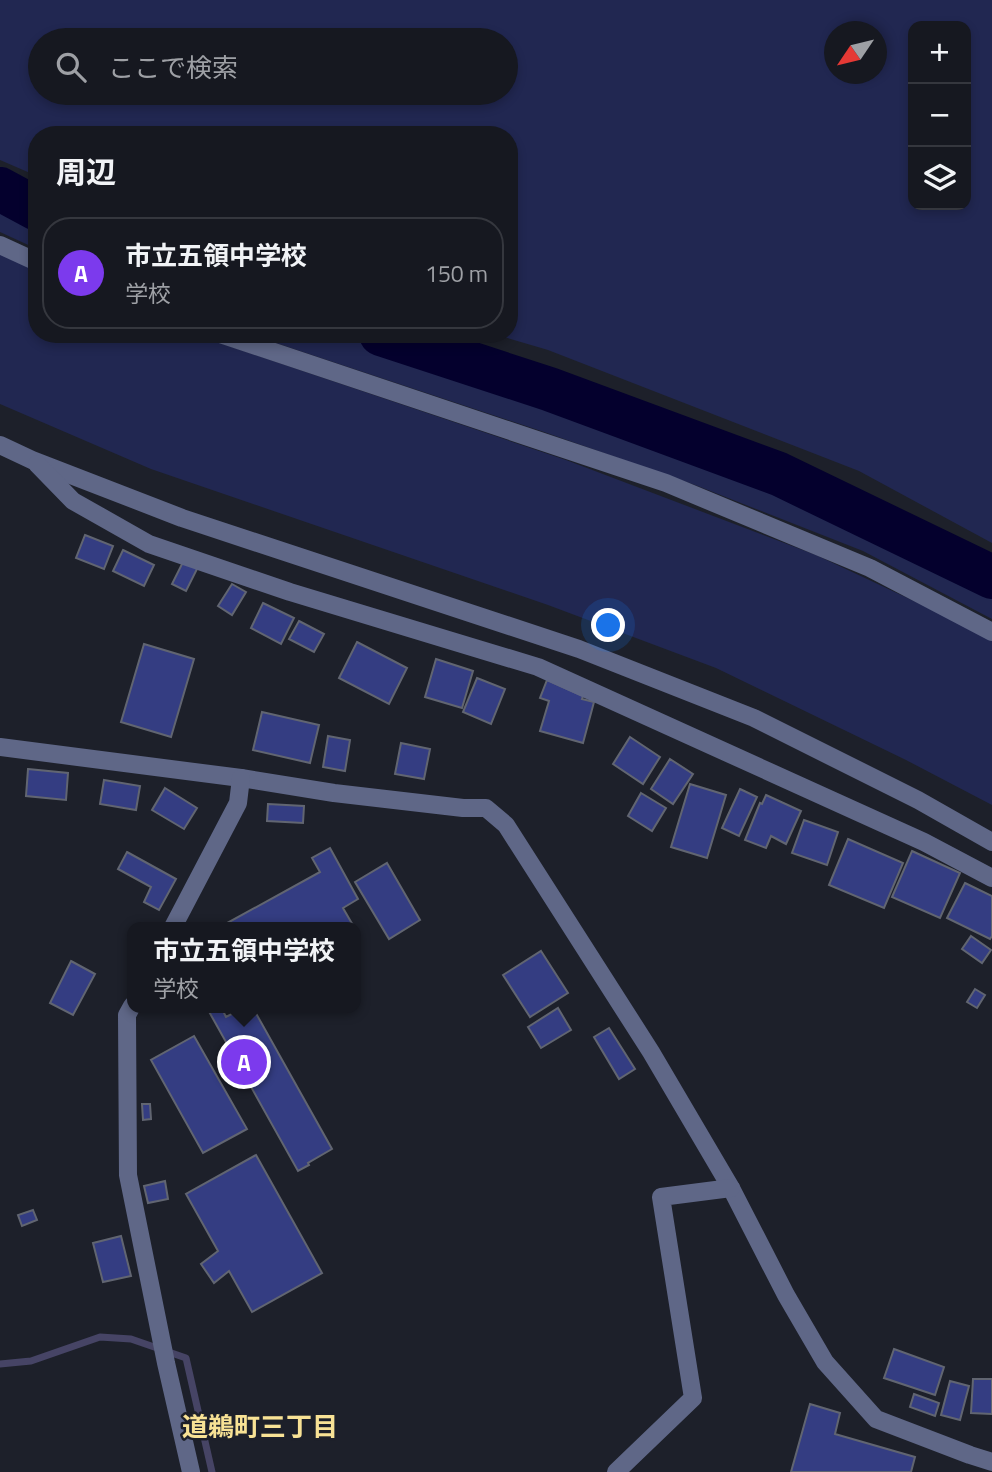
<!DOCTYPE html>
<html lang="ja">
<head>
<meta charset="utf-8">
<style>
  body { margin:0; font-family:"Titillium Web","Noto Sans JP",sans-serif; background:#1f2129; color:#f1f3f6 }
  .controls { position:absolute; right:21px; top:21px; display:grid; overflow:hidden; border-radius:14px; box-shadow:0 4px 10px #0003 }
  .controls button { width:63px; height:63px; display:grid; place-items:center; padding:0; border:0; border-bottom:2px solid #35373e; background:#161820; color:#f1f3f6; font:35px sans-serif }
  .compass { position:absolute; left:824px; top:21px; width:63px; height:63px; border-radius:50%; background:#161820; box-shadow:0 4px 10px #0003; rotate:235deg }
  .you { position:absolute; left:609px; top:626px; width:24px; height:24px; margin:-18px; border:5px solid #fff; border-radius:50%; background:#1a73e8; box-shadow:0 0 0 10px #1a73e833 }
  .badge { display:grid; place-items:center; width:46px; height:46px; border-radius:50%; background:#7c3aed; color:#fff; font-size:23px; font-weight:700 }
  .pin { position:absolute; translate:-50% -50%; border:4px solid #fff; box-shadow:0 2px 7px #0006 }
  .popup { position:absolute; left:127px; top:922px; width:234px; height:91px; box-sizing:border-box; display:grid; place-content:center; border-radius:14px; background:#161820; filter:drop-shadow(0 2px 5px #0005); font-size:23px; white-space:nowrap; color:#9ea0a5 }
  .popup b { font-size:26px; color:#f1f3f6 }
  .popup::after { content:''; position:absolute; left:50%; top:100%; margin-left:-14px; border:14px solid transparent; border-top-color:#161820 }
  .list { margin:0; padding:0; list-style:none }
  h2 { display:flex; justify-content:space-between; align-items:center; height:91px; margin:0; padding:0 28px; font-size:30px }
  h2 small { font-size:23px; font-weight:400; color:#9ea0a5 }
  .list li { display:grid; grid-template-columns:46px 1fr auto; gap:21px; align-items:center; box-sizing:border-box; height:112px; margin:0 14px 14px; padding:0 14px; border:2px solid #35373e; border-radius:28px }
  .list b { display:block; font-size:26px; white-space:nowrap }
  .list p { margin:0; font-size:23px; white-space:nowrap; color:#9ea0a5 }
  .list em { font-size:23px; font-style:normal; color:#9ea0a5 }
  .icon { flex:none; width:38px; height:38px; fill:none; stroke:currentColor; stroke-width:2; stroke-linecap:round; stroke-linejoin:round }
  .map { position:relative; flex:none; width:992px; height:1472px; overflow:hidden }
  .search { position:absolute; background:#161820; box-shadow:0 4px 10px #0003; left:28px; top:28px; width:490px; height:77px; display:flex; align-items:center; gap:18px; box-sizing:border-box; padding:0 24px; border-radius:38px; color:#9ea0a5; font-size:26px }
  .panel { position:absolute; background:#161820; box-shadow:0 4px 10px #0003; left:28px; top:126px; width:490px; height:217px; border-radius:28px }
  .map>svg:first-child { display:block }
  .green { fill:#212751; fill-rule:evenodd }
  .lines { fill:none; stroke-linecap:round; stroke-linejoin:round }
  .stream { stroke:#464465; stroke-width:7 }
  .river { stroke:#04002d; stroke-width:44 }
  .building { fill:#343d82; stroke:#616571; stroke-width:2 }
  .minor { stroke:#5f6787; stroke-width:18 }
  .labels { text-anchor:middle; stroke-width:5; stroke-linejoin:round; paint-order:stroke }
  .neighbourhood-label { font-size:26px; font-weight:bold; fill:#f8e295; stroke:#1d202a }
</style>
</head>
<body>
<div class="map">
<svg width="992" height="1472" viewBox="0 0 992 1472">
  <rect width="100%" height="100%" fill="#1d202a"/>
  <g class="green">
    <path d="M0,0h992v543l-133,-72 -311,-121 -54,-16h15v-199h-472v41l-37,-16zM966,26v179h-53v-179zM834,32h42v42h-42zM40,40h466v53h-466z"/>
    <path d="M0,196l37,20v33l-37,-17z"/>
    <path d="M0,252l37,16v66h156l373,126 250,95 132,62 44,23v165l-86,-45 -190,-92 -168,-63 -397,-136 -151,-65z"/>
    <path d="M249,334h109l165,55 229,79 161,77 79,39v35l-129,-68 -168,-66 -151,-53z"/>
  </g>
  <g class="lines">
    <path class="stream" d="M0,1364l31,-3 69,-24 31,2 55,19 26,114"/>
    <g class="river">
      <path d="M0,189l37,20"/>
      <path d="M381,334l168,55 230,85 213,103"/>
    </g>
  </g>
  <g class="building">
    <path d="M85,535l28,11 -9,23 -28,-11z"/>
    <path d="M123,550l31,15 -10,21 -31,-15z"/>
    <path d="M184,560l14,7 -12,24 -14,-7z"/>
    <path d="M232,584l14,8 -14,23 -14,-9z"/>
    <path d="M263,603l31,15 -13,26 -30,-16z"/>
    <path d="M299,621l25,13 -10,18 -25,-13z"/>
    <path d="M357,642l50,26 -18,36 -50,-26z"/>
    <path d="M144,644l50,15 -23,78 -50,-15z"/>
    <path d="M436,659l37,12 -11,37 -37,-11z"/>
    <path d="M477,678l28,11 -14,35 -28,-12z"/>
    <path d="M547,680l36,16 -1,3 12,3 -11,41 -43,-12 9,-30 -9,-3z"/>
    <path d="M262,712l57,13 -9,38 -57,-13z"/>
    <path d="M328,736l22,4 -5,31 -22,-4z"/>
    <path d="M630,737l30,20 -17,27 -30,-20z"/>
    <path d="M401,743l29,6 -6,30 -29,-5z"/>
    <path d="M670,759l23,15 -20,30 -22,-15z"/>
    <path d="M28,769l40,4 -2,27 -40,-4z"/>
    <path d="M104,780l36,6 -4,24 -36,-6z"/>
    <path d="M690,784l36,11 -19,63 -36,-11z"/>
    <path d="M165,788l32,20 -13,21 -32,-19z"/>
    <path d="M740,789l17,8 -18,39 -17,-8z"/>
    <path d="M641,793l25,15 -14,23 -24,-15z"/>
    <path d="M766,795l35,16 -15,33 -15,-8 -5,12 -21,-8 15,-37 2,1z"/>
    <path d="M268,804l36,2 -1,17 -36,-2z"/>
    <path d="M804,820l34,12 -11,33 -35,-12z"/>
    <path d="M848,839l55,24 -19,45 -55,-23z"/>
    <path d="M330,848l28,51 -15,9 11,19h-134l100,-55 -8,-14z"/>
    <path d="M912,851l48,22 -20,45 -48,-21z"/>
    <path d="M127,852l49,27 -17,31 -15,-8 7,-15 -33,-18z"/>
    <path d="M387,863l33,57 -31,19 -34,-57z"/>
    <path d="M965,883l27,13v40l-2,3 -43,-21z"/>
    <path d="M971,936l20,14 -9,13 -20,-14z"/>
    <path d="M541,951l27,42 -38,24 -27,-42z"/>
    <path d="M71,961l24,13 -22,41 -23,-12z"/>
    <path d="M975,989l10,6 -8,13 -10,-6z"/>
    <path d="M207,1008h17l-2,1 4,8 17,-9h10l79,141 -24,14 1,2 -11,6z"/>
    <path d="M558,1008l13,22 -30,18 -13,-21z"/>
    <path d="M609,1028l26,41 -16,10 -25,-42z"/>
    <path d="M194,1036l53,93 -44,24 -52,-93z"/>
    <path d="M142,1104h8l1,15 -8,1z"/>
    <path d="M256,1155l66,118 -70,39 -23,-41 -15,12 -13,-19 17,-13 -32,-57z"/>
    <path d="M165,1181l3,18 -20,4 -4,-17z"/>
    <path d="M33,1210l4,10 -15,6 -4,-11z"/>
    <path d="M121,1236l10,40 -28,6 -10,-39z"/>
    <path d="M894,1349l50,18 -9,28 -51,-17z"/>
    <path d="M973,1379h19v35l-21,-1z"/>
    <path d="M950,1381l19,5 -9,34 -19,-5z"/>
    <path d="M914,1394l25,9 -4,13 -25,-9z"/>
    <path d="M810,1404l30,9 -5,21 80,23 -4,15h-120z"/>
  </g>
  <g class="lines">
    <g class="minor">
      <path d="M0,245l37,17"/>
      <path d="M220,334l446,149 204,85 122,64"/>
      <path d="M0,445l32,15 150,58 397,131 175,69 164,82 74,42"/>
      <path d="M37,464l36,37 76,43 141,48 248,75 386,175 68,36"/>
      <path d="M0,747l241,31 93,15 129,15h23l20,17 145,227 80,136 55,107 39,67 51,57 94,36 22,7"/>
      <path d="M173,927l65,-124 3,-25"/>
      <path d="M132,1006l-5,9 1,160 38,188 25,109"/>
      <path d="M616,1472l77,-74 -32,-201 70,-9"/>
    </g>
  </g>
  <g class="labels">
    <g class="neighbourhood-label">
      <text x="260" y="1436">道鵜町三丁目</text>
    </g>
  </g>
</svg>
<div class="controls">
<button>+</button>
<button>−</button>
<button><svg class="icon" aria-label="layers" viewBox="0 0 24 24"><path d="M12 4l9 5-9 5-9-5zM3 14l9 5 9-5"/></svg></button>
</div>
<svg class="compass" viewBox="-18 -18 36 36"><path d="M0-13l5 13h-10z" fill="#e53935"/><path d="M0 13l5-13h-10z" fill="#9ea0a5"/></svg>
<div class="you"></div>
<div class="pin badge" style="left:244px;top:1062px">A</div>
<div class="popup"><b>市立五領中学校</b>学校</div>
<div class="search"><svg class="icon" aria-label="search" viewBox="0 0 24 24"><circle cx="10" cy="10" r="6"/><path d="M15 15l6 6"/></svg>ここで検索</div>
<section class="panel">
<h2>周辺<small></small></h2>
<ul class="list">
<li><span class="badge">A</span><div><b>市立五領中学校</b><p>学校</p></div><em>150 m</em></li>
</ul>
</section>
</div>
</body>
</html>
